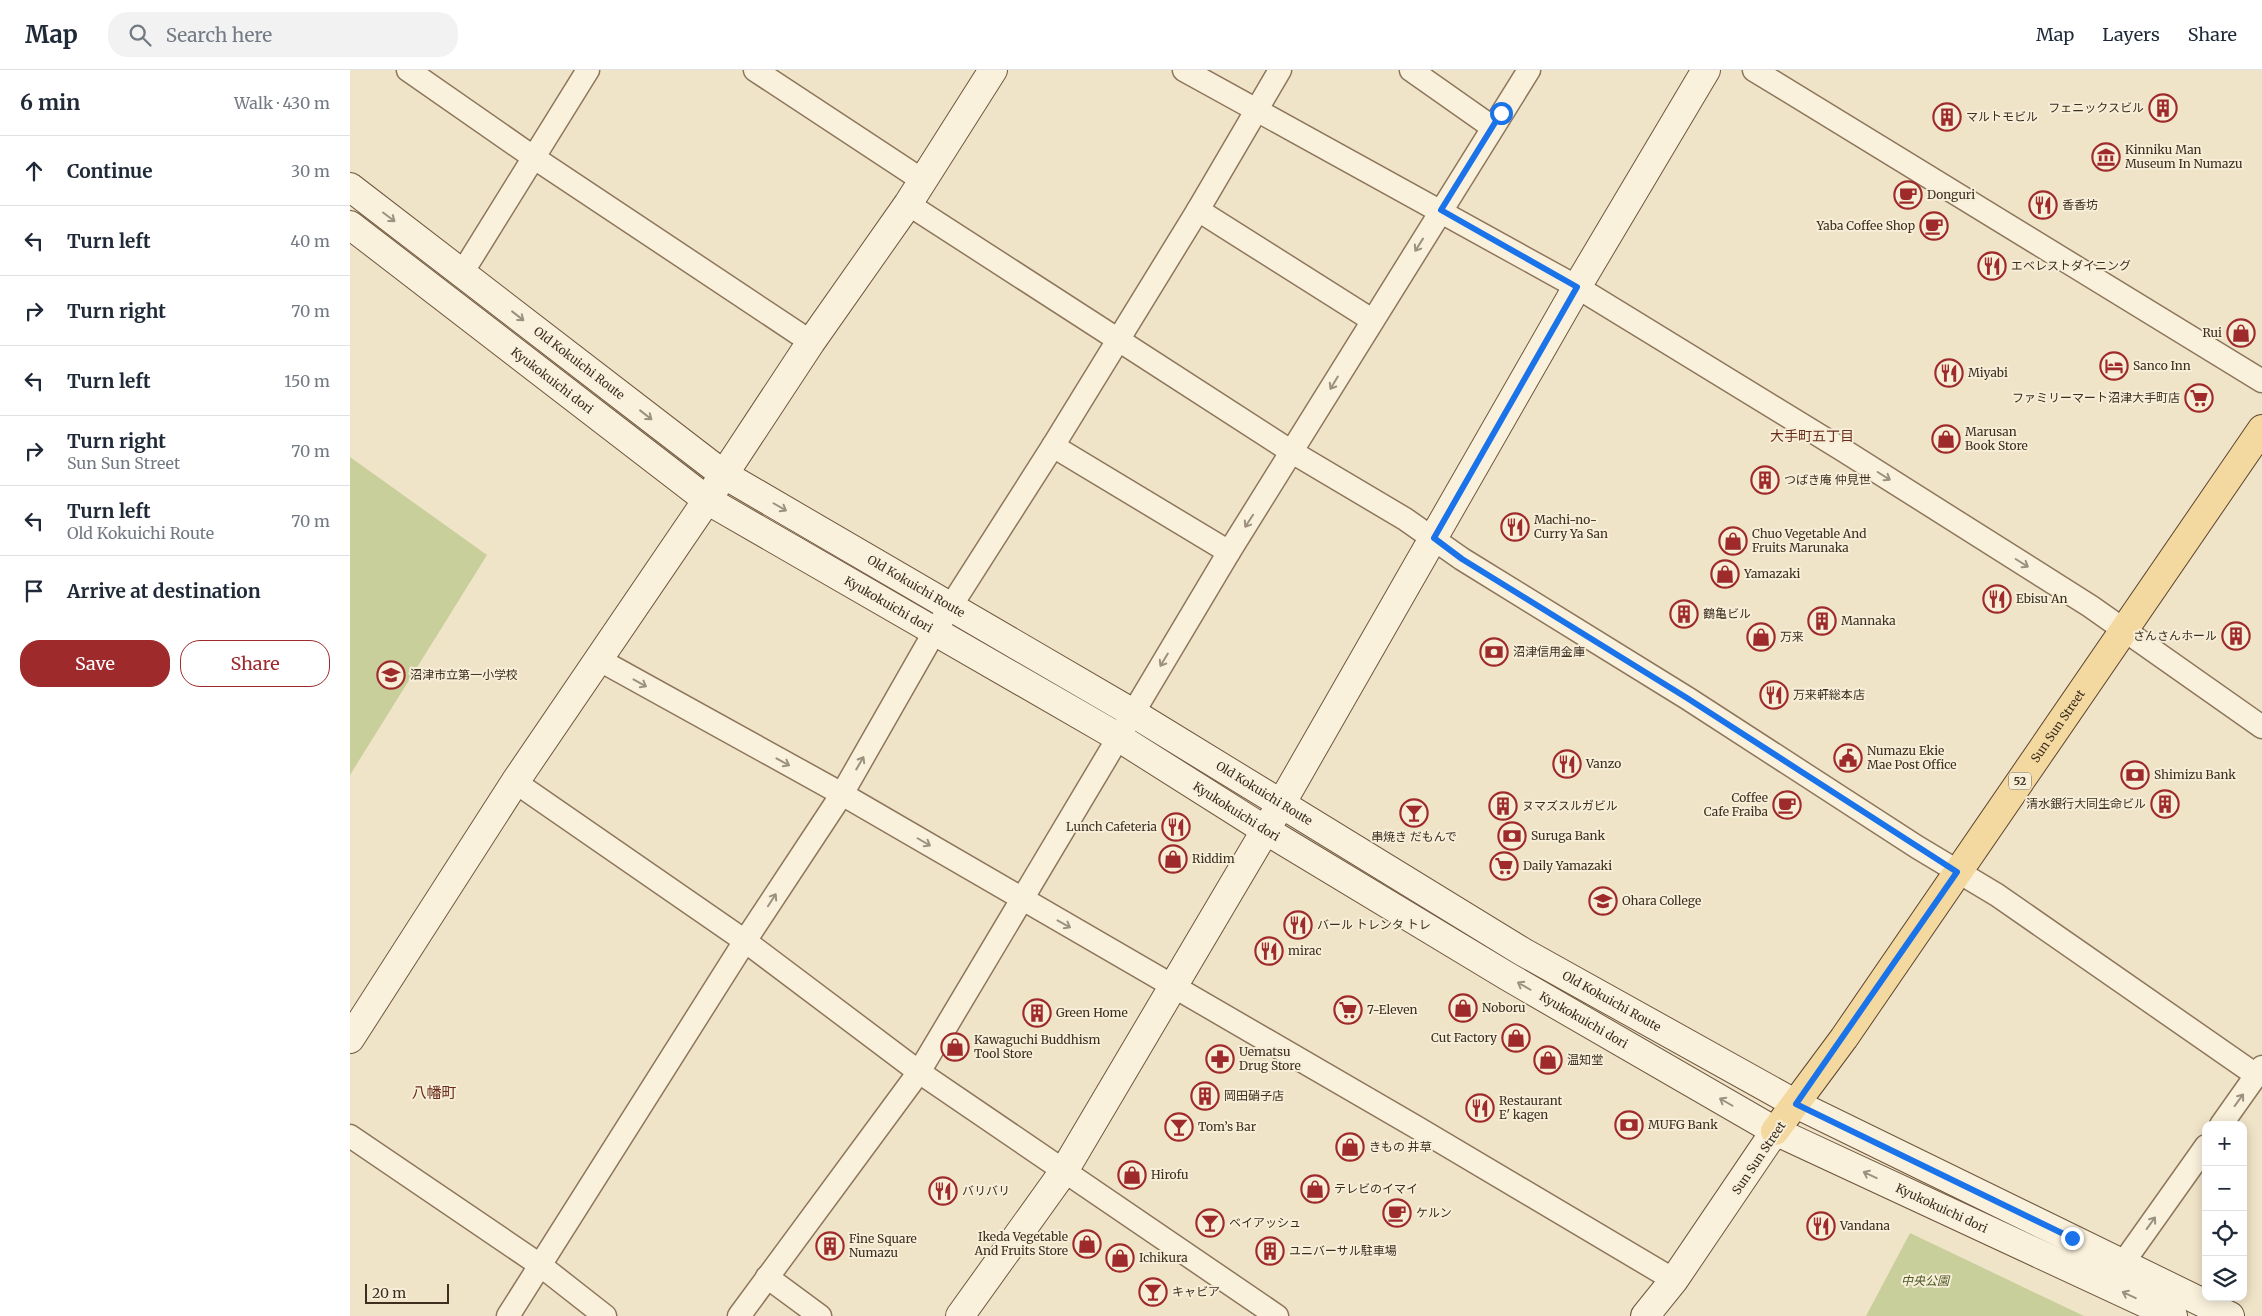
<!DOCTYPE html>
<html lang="en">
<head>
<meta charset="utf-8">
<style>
  body { margin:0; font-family:Merriweather,"Noto Sans JP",serif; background:#f2f2f3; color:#1f2937 }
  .controls { position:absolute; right:15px; bottom:15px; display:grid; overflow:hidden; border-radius:10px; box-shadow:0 2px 12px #0003 }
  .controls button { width:45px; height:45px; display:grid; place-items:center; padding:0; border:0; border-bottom:1px solid #e0e1e3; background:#fff; color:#1f2937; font:25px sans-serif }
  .scale { position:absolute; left:15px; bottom:12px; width:84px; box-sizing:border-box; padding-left:5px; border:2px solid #3d2e20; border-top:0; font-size:14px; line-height:18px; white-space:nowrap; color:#3d2e20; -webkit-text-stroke:4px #f7eed8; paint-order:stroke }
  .stop { position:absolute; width:15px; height:15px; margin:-11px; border:4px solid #1a73e8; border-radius:50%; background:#fff }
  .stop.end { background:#1a73e8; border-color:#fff; box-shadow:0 1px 5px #0008 }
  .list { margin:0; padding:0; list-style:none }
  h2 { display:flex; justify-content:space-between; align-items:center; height:65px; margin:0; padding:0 20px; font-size:21px }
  h2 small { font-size:16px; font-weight:400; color:#747a83 }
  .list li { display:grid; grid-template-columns:32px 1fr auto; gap:15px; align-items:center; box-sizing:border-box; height:70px; padding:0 20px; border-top:1px solid #e0e1e3 }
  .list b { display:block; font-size:19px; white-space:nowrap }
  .list p { margin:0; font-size:16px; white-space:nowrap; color:#747a83 }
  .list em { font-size:16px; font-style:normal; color:#747a83 }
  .actions { display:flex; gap:10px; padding:15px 20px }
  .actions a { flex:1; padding:11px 0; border:1px solid #9e2a2b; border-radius:20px; text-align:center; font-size:18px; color:#9e2a2b }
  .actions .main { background:#9e2a2b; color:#fff }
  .icon { flex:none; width:28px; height:28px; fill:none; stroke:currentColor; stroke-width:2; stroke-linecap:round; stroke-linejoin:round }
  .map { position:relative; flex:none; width:1912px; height:1246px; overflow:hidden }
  header { display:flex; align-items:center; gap:30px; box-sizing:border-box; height:70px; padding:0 25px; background:#fff; border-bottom:1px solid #e0e1e3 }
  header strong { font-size:24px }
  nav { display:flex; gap:28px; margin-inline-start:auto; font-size:18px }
  .search { width:350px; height:45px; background:#f2f2f3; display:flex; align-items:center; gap:12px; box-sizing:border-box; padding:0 18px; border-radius:20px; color:#747a83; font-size:19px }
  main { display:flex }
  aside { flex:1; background:#fff }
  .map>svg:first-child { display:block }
  .green { fill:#c9cf9b }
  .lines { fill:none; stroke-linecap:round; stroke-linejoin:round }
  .street-casing { stroke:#8d765c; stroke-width:25 }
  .secondary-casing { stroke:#6f573f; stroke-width:30 }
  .primary-casing { stroke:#5b4430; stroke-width:30 }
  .street { stroke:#faf1dc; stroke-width:22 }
  .secondary { stroke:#faf1dc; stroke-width:28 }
  .primary { stroke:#f3d9a0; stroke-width:28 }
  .oneway { stroke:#9c907e }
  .route { stroke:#1a73e8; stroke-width:6 }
  .labels { text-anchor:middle; stroke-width:4; stroke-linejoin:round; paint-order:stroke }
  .shield { fill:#f7eed8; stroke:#756857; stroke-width:1 }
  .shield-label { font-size:11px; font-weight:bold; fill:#3d2e20 }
  .poi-label { font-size:12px; fill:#3d2e20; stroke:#f7eed8; text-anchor:start }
  .street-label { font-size:12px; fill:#3d2e20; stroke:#f7eed8 }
  .park-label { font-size:12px; font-style:italic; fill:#4d5a26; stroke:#f7eed8 }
  .neighbourhood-label { font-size:14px; fill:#6b2e1e; stroke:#f7eed8 }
  .quarter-label { font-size:15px; fill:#6b2e1e; stroke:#f7eed8 }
</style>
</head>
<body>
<header>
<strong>Map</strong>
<div class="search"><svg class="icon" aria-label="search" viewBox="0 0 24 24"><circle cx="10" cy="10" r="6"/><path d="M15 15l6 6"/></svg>Search here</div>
<nav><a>Map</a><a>Layers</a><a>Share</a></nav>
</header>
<main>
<aside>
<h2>6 min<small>Walk · 430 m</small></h2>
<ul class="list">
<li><svg class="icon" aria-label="ahead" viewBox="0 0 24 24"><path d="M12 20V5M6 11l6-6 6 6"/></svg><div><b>Continue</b></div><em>30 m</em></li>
<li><svg class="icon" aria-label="left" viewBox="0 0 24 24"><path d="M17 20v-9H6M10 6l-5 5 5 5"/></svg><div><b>Turn left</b></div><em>40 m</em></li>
<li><svg class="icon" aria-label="right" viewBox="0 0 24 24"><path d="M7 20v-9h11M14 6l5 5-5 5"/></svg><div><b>Turn right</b></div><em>70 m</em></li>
<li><svg class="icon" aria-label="left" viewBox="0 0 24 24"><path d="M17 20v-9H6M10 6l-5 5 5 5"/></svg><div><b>Turn left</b></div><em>150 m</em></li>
<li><svg class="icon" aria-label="right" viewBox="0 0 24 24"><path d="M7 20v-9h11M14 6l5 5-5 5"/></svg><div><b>Turn right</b><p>Sun Sun Street</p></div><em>70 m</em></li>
<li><svg class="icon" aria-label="left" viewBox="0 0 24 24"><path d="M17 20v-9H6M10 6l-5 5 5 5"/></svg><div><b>Turn left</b><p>Old Kokuichi Route</p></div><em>70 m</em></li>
<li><svg class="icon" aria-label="arrive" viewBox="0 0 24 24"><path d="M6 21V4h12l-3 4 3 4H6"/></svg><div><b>Arrive at destination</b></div></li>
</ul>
<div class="actions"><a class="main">Save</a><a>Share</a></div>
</aside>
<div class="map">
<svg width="1912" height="1246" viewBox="0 0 1912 1246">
  <rect width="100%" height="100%" fill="#f0e4c8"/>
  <g class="green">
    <path d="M0,387l137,98 -137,220z"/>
    <path d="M1560,1163l174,83h-218z"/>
  </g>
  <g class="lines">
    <g class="street-casing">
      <g id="street">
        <path d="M58,0l125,87 278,185"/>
        <path d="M405,0l167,110"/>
        <path d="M834,0l393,217 266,163 247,156 172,121"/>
        <path d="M1061,0l81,57"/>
        <path d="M1404,0l508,311"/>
        <path d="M558,134l384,248 113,67 57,40 225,139 230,149 80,48 259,180"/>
        <path d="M848,140l174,110"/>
        <path d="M112,203l126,-203"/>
        <path d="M703,376l176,106"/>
        <path d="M248,589l244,135 574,333 258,153"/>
        <path d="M165,712l230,159 174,131 358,244"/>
        <path d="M1871,1055l41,-58"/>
        <path d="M0,1066l190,129 65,51"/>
        <path d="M1773,1193l83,-117"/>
        <path d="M417,1207l53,39"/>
        <path d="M158,1246l237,-375 97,-147 93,-163 118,-185 145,-236 82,-140"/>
        <path d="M389,1246l180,-244 310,-520 300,-482"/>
      </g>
    </g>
    <g class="secondary-casing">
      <g id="secondary">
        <path id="s1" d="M0,117l373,287 410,239 390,239 273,152 434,212"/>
        <path id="s2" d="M0,155l357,275 411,237 147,93 242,146 268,155 398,185"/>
        <path d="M0,969l165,-257 192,-282 104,-158 97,-138 85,-134"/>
        <path d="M610,1246l104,-145 217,-367 296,-517 129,-217"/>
        <path d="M1295,1246l29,-36 101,-149"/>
      </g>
    </g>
    <g class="primary-casing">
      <g id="primary">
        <path id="s3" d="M1425,1061l69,-93 418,-609"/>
      </g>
    </g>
    <use href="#street" class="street"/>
    <use href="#secondary" class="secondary"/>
    <use href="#primary" class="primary"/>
  </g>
  <defs><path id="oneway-shaft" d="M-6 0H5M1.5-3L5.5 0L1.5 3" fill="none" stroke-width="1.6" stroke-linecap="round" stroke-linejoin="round" transform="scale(1.25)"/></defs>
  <g class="oneway">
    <use href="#oneway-shaft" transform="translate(39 147) rotate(37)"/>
    <use href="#oneway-shaft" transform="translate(1069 175) rotate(122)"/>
    <use href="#oneway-shaft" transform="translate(168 246) rotate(38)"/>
    <use href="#oneway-shaft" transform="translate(984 313) rotate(121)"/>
    <use href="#oneway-shaft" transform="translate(296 345) rotate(38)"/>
    <use href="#oneway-shaft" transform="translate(1534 406) rotate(32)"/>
    <use href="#oneway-shaft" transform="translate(430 437) rotate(30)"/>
    <use href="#oneway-shaft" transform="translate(899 451) rotate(123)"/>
    <use href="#oneway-shaft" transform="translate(1672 493) rotate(32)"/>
    <use href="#oneway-shaft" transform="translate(814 590) rotate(121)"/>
    <use href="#oneway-shaft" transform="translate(290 613) rotate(29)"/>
    <use href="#oneway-shaft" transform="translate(433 692) rotate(29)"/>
    <use href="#oneway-shaft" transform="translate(510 693) rotate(-60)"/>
    <use href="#oneway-shaft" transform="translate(574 772) rotate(30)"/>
    <use href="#oneway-shaft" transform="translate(422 830) rotate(-57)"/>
    <use href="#oneway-shaft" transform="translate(714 854) rotate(29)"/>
    <use href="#oneway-shaft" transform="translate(1174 916) rotate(-150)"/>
    <use href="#oneway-shaft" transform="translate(1889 1030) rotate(-54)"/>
    <use href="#oneway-shaft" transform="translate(1376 1032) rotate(-150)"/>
    <use href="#oneway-shaft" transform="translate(1520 1105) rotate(-155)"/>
    <use href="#oneway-shaft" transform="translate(1801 1153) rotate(-54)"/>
    <use href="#oneway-shaft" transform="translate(1779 1225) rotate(-155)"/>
  </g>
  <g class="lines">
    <path class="route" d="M1151,43l-60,97 136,77 -143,251 28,21 225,139 270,174 -161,232 276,134"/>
  </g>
  <defs>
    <g id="building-ring" transform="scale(1.4375)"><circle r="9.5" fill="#f7eed8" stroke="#9e2a2b" stroke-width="1.5"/><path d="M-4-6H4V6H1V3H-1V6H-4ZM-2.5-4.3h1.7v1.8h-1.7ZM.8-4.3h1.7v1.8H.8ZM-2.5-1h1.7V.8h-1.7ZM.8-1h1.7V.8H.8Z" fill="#9e2a2b"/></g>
    <g id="museum-ring" transform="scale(1.4375)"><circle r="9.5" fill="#f7eed8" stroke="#9e2a2b" stroke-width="1.5"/><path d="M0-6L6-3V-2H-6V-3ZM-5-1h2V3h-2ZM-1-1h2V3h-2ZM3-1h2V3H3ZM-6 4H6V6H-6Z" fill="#9e2a2b"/></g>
    <g id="cafe-ring" transform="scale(1.4375)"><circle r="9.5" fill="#f7eed8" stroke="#9e2a2b" stroke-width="1.5"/><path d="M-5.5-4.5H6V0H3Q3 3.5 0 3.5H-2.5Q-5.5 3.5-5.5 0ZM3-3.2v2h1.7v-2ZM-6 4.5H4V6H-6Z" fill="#9e2a2b"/></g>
    <g id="restaurant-ring" transform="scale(1.4375)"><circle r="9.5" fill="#f7eed8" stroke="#9e2a2b" stroke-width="1.5"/><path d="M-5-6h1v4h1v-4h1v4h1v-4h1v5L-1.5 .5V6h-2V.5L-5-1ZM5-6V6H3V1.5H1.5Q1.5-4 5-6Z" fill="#9e2a2b"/></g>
    <g id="shop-ring" transform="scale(1.4375)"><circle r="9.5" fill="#f7eed8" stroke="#9e2a2b" stroke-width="1.5"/><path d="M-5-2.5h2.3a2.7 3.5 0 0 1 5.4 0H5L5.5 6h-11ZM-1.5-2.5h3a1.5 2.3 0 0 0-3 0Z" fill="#9e2a2b"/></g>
    <g id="hotel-ring" transform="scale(1.4375)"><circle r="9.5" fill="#f7eed8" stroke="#9e2a2b" stroke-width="1.5"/><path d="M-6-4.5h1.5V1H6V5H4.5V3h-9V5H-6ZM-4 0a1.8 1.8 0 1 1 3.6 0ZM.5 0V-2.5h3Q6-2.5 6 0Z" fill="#9e2a2b"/></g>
    <g id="supermarket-ring" transform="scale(1.4375)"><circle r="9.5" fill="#f7eed8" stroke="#9e2a2b" stroke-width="1.5"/><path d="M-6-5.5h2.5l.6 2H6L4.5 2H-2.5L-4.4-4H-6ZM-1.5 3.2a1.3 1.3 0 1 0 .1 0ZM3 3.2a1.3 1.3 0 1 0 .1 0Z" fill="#9e2a2b"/></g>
    <g id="bank-ring" transform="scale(1.4375)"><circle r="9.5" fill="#f7eed8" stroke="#9e2a2b" stroke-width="1.5"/><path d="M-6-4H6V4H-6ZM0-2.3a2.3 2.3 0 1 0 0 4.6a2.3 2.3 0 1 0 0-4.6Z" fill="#9e2a2b"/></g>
    <g id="school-ring" transform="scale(1.4375)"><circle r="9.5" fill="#f7eed8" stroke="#9e2a2b" stroke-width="1.5"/><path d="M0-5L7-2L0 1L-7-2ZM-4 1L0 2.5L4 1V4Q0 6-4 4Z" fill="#9e2a2b"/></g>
    <g id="civic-ring" transform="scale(1.4375)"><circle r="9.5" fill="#f7eed8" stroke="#9e2a2b" stroke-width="1.5"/><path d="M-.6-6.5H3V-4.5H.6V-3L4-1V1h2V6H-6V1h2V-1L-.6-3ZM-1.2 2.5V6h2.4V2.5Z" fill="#9e2a2b"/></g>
    <g id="bar-ring" transform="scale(1.4375)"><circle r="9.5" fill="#f7eed8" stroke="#9e2a2b" stroke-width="1.5"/><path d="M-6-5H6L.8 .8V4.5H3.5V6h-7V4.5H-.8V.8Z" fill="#9e2a2b"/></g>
    <g id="university-ring" transform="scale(1.4375)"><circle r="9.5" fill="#f7eed8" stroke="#9e2a2b" stroke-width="1.5"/><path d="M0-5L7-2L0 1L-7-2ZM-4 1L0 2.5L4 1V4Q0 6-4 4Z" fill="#9e2a2b"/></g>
    <g id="pharmacy-ring" transform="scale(1.4375)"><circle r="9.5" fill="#f7eed8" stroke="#9e2a2b" stroke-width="1.5"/><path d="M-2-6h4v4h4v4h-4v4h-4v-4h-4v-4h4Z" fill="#9e2a2b"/></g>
  </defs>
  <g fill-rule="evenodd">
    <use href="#building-ring" x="1813" y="38"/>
    <use href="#building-ring" x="1597" y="47"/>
    <use href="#museum-ring" x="1756" y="87"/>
    <use href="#cafe-ring" x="1558" y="125"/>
    <use href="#restaurant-ring" x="1693" y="135"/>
    <use href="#cafe-ring" x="1584" y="156"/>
    <use href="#restaurant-ring" x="1642" y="196"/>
    <use href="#shop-ring" x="1891" y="263"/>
    <use href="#hotel-ring" x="1764" y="296"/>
    <use href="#restaurant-ring" x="1599" y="303"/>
    <use href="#supermarket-ring" x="1849" y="328"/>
    <use href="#shop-ring" x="1596" y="369"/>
    <use href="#building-ring" x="1415" y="410"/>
    <use href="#restaurant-ring" x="1165" y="457"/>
    <use href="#shop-ring" x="1383" y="471"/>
    <use href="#shop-ring" x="1375" y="504"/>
    <use href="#restaurant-ring" x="1647" y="529"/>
    <use href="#building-ring" x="1334" y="544"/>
    <use href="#building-ring" x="1472" y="551"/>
    <use href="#building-ring" x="1886" y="566"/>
    <use href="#shop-ring" x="1411" y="567"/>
    <use href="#bank-ring" x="1144" y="582"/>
    <use href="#school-ring" x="41" y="605"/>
    <use href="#restaurant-ring" x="1424" y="625"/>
    <use href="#civic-ring" x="1498" y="688"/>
    <use href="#restaurant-ring" x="1217" y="694"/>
    <use href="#bank-ring" x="1785" y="705"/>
    <use href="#building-ring" x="1815" y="734"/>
    <use href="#cafe-ring" x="1437" y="735"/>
    <use href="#building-ring" x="1153" y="736"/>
    <use href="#bar-ring" x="1064" y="743"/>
    <use href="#restaurant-ring" x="826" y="757"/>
    <use href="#bank-ring" x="1162" y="766"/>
    <use href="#shop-ring" x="823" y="789"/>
    <use href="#supermarket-ring" x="1154" y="796"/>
    <use href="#university-ring" x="1253" y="831"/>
    <use href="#restaurant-ring" x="948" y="855"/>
    <use href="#restaurant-ring" x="919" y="881"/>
    <use href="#shop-ring" x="1113" y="938"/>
    <use href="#supermarket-ring" x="998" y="940"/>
    <use href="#building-ring" x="687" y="943"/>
    <use href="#shop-ring" x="1166" y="968"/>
    <use href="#shop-ring" x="605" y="977"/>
    <use href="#pharmacy-ring" x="870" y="989"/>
    <use href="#shop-ring" x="1198" y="990"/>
    <use href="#building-ring" x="855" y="1026"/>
    <use href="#restaurant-ring" x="1130" y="1038"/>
    <use href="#bank-ring" x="1279" y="1055"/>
    <use href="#bar-ring" x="829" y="1057"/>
    <use href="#shop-ring" x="1000" y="1077"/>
    <use href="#shop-ring" x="782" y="1105"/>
    <use href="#shop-ring" x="965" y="1119"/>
    <use href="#restaurant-ring" x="593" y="1121"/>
    <use href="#cafe-ring" x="1047" y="1143"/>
    <use href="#bar-ring" x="860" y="1153"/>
    <use href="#restaurant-ring" x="1471" y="1156"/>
    <use href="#shop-ring" x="737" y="1174"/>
    <use href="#building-ring" x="480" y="1176"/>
    <use href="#building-ring" x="920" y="1181"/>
    <use href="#shop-ring" x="770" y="1188"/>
    <use href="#bar-ring" x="803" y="1222"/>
  </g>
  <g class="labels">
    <rect class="shield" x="1659" y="702.5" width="22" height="17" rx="4"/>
    <g class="shield-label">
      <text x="1670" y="715">52</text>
    </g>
    <g class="poi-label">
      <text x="1794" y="42" text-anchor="end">フェニックスビル</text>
      <text x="1616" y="51">マルトモビル</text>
      <text x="1775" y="84">Kinniku Man<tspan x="1775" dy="14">Museum In Numazu</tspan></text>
      <text x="1577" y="129">Donguri</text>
      <text x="1712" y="139">香香坊</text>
      <text x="1565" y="160" text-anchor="end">Yaba Coffee Shop</text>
      <text x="1661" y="200">エベレストダイニング</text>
      <text x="1872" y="267" text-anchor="end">Rui</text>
      <text x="1783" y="300">Sanco Inn</text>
      <text x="1618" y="307">Miyabi</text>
      <text x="1830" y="332" text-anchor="end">ファミリーマート沼津大手町店</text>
      <text x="1615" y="366">Marusan<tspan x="1615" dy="14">Book Store</tspan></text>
      <text x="1434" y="414">つばき庵 仲見世</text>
      <text x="1184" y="454">Machi-no-<tspan x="1184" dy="14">Curry Ya San</tspan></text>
      <text x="1402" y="468">Chuo Vegetable And<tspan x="1402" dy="14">Fruits Marunaka</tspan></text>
      <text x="1394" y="508">Yamazaki</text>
      <text x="1666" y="533">Ebisu An</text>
      <text x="1353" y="548">鶴亀ビル</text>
      <text x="1491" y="555">Mannaka</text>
      <text x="1867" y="570" text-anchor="end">さんさんホール</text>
      <text x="1430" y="571">万来</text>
      <text x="1163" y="586">沼津信用金庫</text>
      <text x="60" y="609">沼津市立第一小学校</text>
      <text x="1443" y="629">万来軒総本店</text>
      <text x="1517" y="685">Numazu Ekie<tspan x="1517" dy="14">Mae Post Office</tspan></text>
      <text x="1236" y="698">Vanzo</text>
      <text x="1804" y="709">Shimizu Bank</text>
      <text x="1418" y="732" text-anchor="end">Coffee<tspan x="1418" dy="14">Cafe Fraiba</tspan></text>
      <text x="1796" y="738" text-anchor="end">清水銀行大同生命ビル</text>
      <text x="1172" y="740">ヌマズスルガビル</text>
      <text x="807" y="761" text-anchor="end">Lunch Cafeteria</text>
      <text x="1181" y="770">Suruga Bank</text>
      <text x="1064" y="771" text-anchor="middle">串焼き だもんで</text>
      <text x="842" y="793">Riddim</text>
      <text x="1173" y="800">Daily Yamazaki</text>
      <text x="1272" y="835">Ohara College</text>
      <text x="967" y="859">バール トレンタ トレ</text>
      <text x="938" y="885">mirac</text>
      <text x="1132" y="942">Noboru</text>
      <text x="1017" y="944">7-Eleven</text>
      <text x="706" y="947">Green Home</text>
      <text x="1147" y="972" text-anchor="end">Cut Factory</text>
      <text x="624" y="974">Kawaguchi Buddhism<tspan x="624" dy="14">Tool Store</tspan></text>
      <text x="889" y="986">Uematsu<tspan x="889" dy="14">Drug Store</tspan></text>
      <text x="1217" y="994">温知堂</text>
      <text x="874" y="1030">岡田硝子店</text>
      <text x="1149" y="1035">Restaurant<tspan x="1149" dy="14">E' kagen</tspan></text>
      <text x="1298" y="1059">MUFG Bank</text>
      <text x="848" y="1061">Tom’s Bar</text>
      <text x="1019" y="1081">きもの 井草</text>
      <text x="801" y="1109">Hirofu</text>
      <text x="984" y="1123">テレビのイマイ</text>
      <text x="612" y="1125">バリバリ</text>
      <text x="1066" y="1147">ケルン</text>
      <text x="879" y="1157">ベイアッシュ</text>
      <text x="1490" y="1160">Vandana</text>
      <text x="718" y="1171" text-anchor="end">Ikeda Vegetable<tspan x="718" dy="14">And Fruits Store</tspan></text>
      <text x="499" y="1173">Fine Square<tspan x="499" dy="14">Numazu</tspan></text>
      <text x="939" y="1185">ユニバーサル駐車場</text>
      <text x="789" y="1192">Ichikura</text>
      <text x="822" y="1226">キャビア</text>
    </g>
    <g class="street-label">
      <text dy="4" stroke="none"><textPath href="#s1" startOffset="289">Old Kokuichi Route</textPath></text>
      <text dy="4" stroke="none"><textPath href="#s2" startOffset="255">Kyukokuichi dori</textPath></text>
      <text dy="4" stroke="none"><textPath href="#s1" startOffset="694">Old Kokuichi Route</textPath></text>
      <text dy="4" stroke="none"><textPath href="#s2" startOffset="660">Kyukokuichi dori</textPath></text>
      <text dy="4" stroke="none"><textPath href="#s3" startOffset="494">Sun Sun Street</textPath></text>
      <text dy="4" stroke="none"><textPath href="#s1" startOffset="1099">Old Kokuichi Route</textPath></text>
      <text dy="4" stroke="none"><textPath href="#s2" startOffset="1065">Kyukokuichi dori</textPath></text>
      <text dy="4" stroke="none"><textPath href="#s1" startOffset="1504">Old Kokuichi Route</textPath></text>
      <text dy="4" stroke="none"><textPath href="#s2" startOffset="1470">Kyukokuichi dori</textPath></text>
      <text transform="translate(1409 1088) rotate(-56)" y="4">Sun Sun Street</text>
      <text dy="4" stroke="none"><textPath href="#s2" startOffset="1875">Kyukokuichi dori</textPath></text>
    </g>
    <g class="park-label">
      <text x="1575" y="1215">中央公園</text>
    </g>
    <g class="neighbourhood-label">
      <text x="1462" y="371">大手町五丁目</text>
    </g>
    <g class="quarter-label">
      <text x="84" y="1028">八幡町</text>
    </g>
  </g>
</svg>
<div class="controls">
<button>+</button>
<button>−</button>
<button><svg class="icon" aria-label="locate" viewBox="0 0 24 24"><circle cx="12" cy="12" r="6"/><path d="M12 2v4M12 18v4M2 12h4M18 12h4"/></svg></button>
<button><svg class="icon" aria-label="layers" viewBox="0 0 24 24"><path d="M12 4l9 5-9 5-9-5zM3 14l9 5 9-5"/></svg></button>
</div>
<div class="scale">20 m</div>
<div class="stop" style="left:1151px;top:43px"></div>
<div class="stop end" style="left:1722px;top:1168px"></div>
</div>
</main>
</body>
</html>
